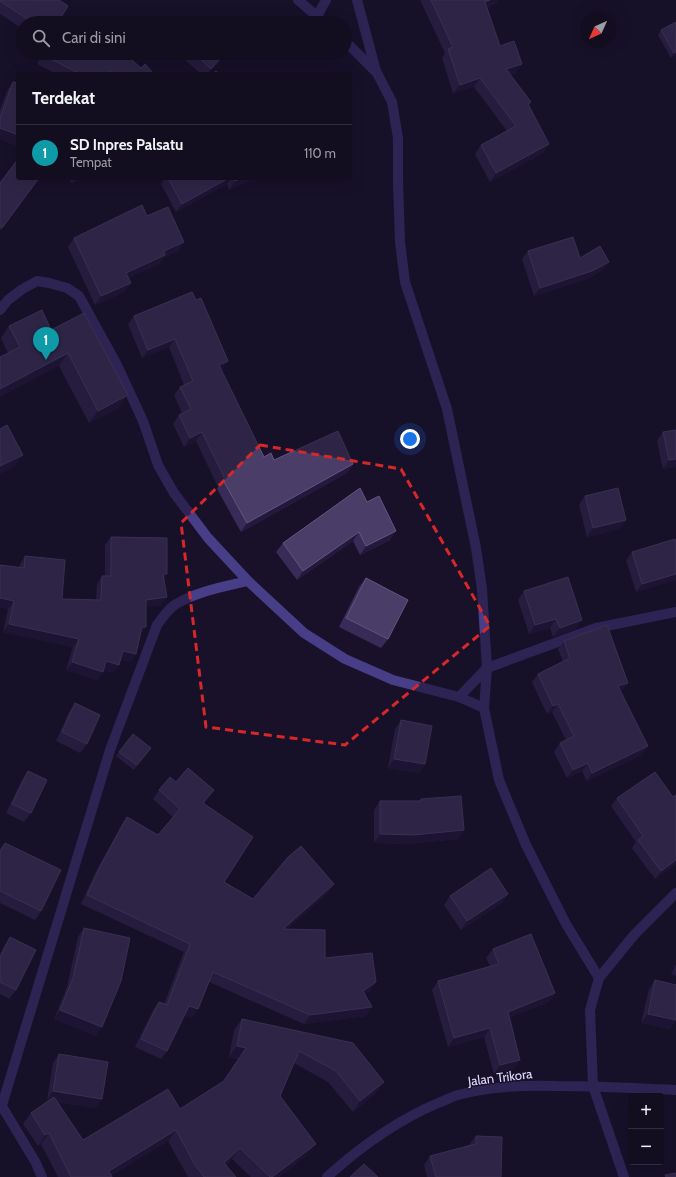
<!DOCTYPE html>
<html lang="id">
<head>
<meta charset="utf-8">
<style>
  body { margin:0; font-family:Cabin,sans-serif; background:#1f1b2c; color:#f1f3f6 }
  .controls { position:absolute; right:12px; bottom:12px; display:grid; overflow:hidden; border-radius:4px; box-shadow:0 4px 16px #0002 }
  .controls button { width:36px; height:36px; display:grid; place-items:center; padding:0; border:0; border-bottom:1px solid #312d3d; background:#120d1f; color:#f1f3f6; font:20px sans-serif }
  .compass { position:absolute; left:580px; top:12px; width:36px; height:36px; border-radius:50%; background:#120d1f; box-shadow:0 4px 16px #0002; rotate:225deg }
  .you { position:absolute; left:410px; top:439px; width:14px; height:14px; margin:-10px; border:3px solid #fff; border-radius:50%; background:#1a73e8; box-shadow:0 0 0 6px #1a73e833 }
  .badge { display:grid; place-items:center; width:26px; height:26px; border-radius:50%; background:#0bc8f9; color:#fff; font-size:13px; font-weight:700 }
  .pin { position:absolute; translate:-50% -33px; filter:drop-shadow(0 1px 2px #0008) }
  .pin::after { content:''; position:absolute; top:21px; width:14px; height:12px; background:inherit; clip-path:polygon(0 0,100% 0,50% 100%) }
  .list { margin:0; padding:0; list-style:none }
  h2 { display:flex; justify-content:space-between; align-items:center; height:52px; margin:0; padding:0 16px; font-size:17px }
  h2 small { font-size:13px; font-weight:400; color:#9c9ca4 }
  .list li { display:grid; grid-template-columns:26px 1fr auto; gap:12px; align-items:center; box-sizing:border-box; height:56px; padding:0 16px; border-top:1px solid #312d3d }
  .list b { display:block; font-size:15px; white-space:nowrap }
  .list p { margin:0; font-size:13px; white-space:nowrap; color:#9c9ca4 }
  .list em { font-size:13px; font-style:normal; color:#9c9ca4 }
  .icon { flex:none; width:22px; height:22px; fill:none; stroke:currentColor; stroke-width:2; stroke-linecap:round; stroke-linejoin:round }
  .map { position:relative; flex:none; width:676px; height:1177px; overflow:hidden }
  .search { position:absolute; background:#120d1f; box-shadow:0 4px 16px #0002; left:16px; top:16px; width:336px; height:44px; display:flex; align-items:center; gap:10px; box-sizing:border-box; padding:0 14px; border-radius:22px; color:#9c9ca4; font-size:15px }
  .panel { position:absolute; background:#120d1f; box-shadow:0 4px 16px #0002; left:16px; top:72px; width:336px; height:108px; border-radius:4px }
  .map>svg:first-child { display:block }
  .lines { fill:none; stroke-linecap:round; stroke-linejoin:round }
  .minor { stroke:#483d87; stroke-width:10 }
  .wall { fill:#382b57 }
  .shaded-wall { fill:#23193d }
  .building { fill:#4a3e69; stroke:#625680 }
  .marked { fill:none; stroke:#d62828; stroke-width:3; stroke-dasharray:8 5; stroke-linejoin:round }
  .labels { text-anchor:middle; stroke-width:3; stroke-linejoin:round; paint-order:stroke }
  .street-label { font-size:13px; fill:#e2dafe; stroke:#181129 }
</style>
</head>
<body>
<div class="map">
<svg width="676" height="1177" viewBox="0 0 676 1177">
  <rect width="100%" height="100%" fill="#181129"/>
  <g class="lines">
    <g class="minor">
      <path d="M298,0l27,23"/>
      <path d="M357,0l19,71"/>
      <path d="M317,16l9,-16"/>
      <path d="M345,41l32,32 15,29 6,36v44l2,60 5,40 42,127 29,139 6,41 5,79 -3,40"/>
      <path d="M0,310l8,-10 13,-10 16,-9 12,2 18,5 12,8 38,69 26,56 15,44 16,28 34,45 40,43 56,52 41,26 48,21 66,17 25,11 15,72 27,65 40,79 33,54"/>
      <path d="M459,697l28,-29 109,-40 80,-16"/>
      <path d="M0,1103l36,60 6,14"/>
      <path d="M2,1105l108,-355 47,-125c5,-7 11,-16 19,-21 22,-13 47,-17 72,-23"/>
      <path d="M327,1177c34,-31 69,-56 111,-74 6,-2 13,-6 20,-8 32,-9 66,-10 99,-9 40,0 79,2 119,4"/>
      <path d="M624,1177l-31,-91 -3,-76 9,-32 35,-43 42,-42"/>
    </g>
  </g>
  <g class="wall">
    <path d="M0,0l60,19 9,4h-46v6l-23,-15z"/>
    <path d="M420,0h79l-2,3 -11,5 14,38 16,27 -5,2 20,27 -3,4 21,38 -6,9 -53,29 -15,-28 6,-9 26,-14 -33,-44 -21,6 -11,-35 3,-5z"/>
    <path d="M676,22v33l-5,3 -13,-23 3,-5z"/>
    <path d="M43,53h81l17,15 13,6h-97l-20,-10z"/>
    <path d="M186,53h39l-5,8 -12,13h-7l-18,-16z"/>
    <path d="M13,82l5,1v58l-3,4 -15,-6v-29l7,-19z"/>
    <path d="M39,178l-39,53v-48z"/>
    <path d="M68,178h13l-9,5z"/>
    <path d="M165,178h89l-1,1 -24,11 -2,-6 -51,28 -15,-28z"/>
    <path d="M147,216l37,26 -6,9 -15,7 -4,6 -31,14 3,5 -7,9 -29,13 -27,-58 6,-9z"/>
    <path d="M528,251l52,7 23,12 -16,9 -53,17 -12,-37z"/>
    <path d="M192,292l29,78 43,87 10,3 79,4 -6,9 -106,59 -24,-43 1,-2 -22,-46 -12,6 -11,-23 6,-9 3,-2 -8,-18 6,-8 4,-2 -15,-38 -27,11 -14,-34 6,-8z"/>
    <path d="M9,326l42,4 68,78 -30,15 -30,-57 -51,-13 -7,-15z"/>
    <path d="M676,430v37l-13,2 -6,-28 6,-9z"/>
    <path d="M585,496l41,24 -7,9 -32,8 -8,-32z"/>
    <path d="M367,502l23,38 -30,15 -7,-14 -56,39 -21,-28 7,-9z"/>
    <path d="M111,537l56,37 -3,4 -3,27 -15,2 -6,28 -9,27 -10,-2 -2,5 -6,8 -10,-3v2l-6,8 -31,-10 7,-23 -70,-15 5,-23 -8,-2v-42l19,3 1,-4 5,-8 37,43 34,1 1,-16 5,-8h3v-31z"/>
    <path d="M676,543v37l-40,12 -10,-32 6,-8z"/>
    <path d="M366,578l22,61 -7,9 -42,-21 20,-40z"/>
    <path d="M524,591l52,38 -23,8 -3,-9 -21,6 -11,-34z"/>
    <path d="M564,641l64,42 -6,8h-1l21,64 -55,26 -5,-10 -15,7 -13,-26 6,-9 6,-3 -14,-28 -5,2 -15,-32 6,-8 25,-12 -5,-13z"/>
    <path d="M75,703l12,41 -7,9 -24,-12 13,-29z"/>
    <path d="M401,720l24,44 -6,9 -31,-5 7,-39z"/>
    <path d="M119,752h28l-13,18 -18,-14z"/>
    <path d="M28,771l3,42 -7,9 -18,-9 16,-33z"/>
    <path d="M176,782l38,8 -11,14 21,78 29,17 81,-15 -6,9 -41,36 38,29 45,33 -5,3 1,22 -62,8 -95,-42 -17,36 -8,-3 -17,36 -6,8 -26,-12 18,-37 6,-8 5,2 20,-52 -103,-48 14,-31 26,-47 6,-9 31,18 15,-18 -20,-18 6,-9z"/>
    <path d="M617,798l59,66 -21,15 -23,-31 4,-6 -25,-36z"/>
    <path d="M421,799l43,31 -6,9 -51,5 -33,-1v-33l6,-9h39z"/>
    <path d="M5,843l36,68 -6,9 -35,-17v-54z"/>
    <path d="M508,894l-6,9 -41,27 -17,-25 6,-9z"/>
    <path d="M84,928l12,108 -42,-17 13,-32 11,-50z"/>
    <path d="M10,937l6,53 -7,9 -9,-5v-40l4,-8z"/>
    <path d="M493,949l62,44 -6,9 -39,15 10,43 -6,9 -20,5 -10,-37 -36,10 -16,-57 6,-9 52,-15 -4,-8z"/>
    <path d="M676,964v12l-5,-2z"/>
    <path d="M655,980l21,40 -6,9 -29,-6 8,-34z"/>
    <path d="M242,1019l111,24 23,50 -23,19 -25,-30 -34,-19 -14,33 28,58 -29,23h-28l-19,-18 -6,6 10,12h-48l-20,-36 -56,34v2h-54l-17,-33 -3,2 -15,-22 8,-11 18,-13h-2l6,-37 6,-9 43,45 -7,9 -38,-6 26,38 97,-31 43,-28 15,-22 -9,-2 5,-27z"/>
    <path d="M476,1136l25,41h-74l-3,-12 6,-9 39,-11z"/>
  </g>
  <g class="shaded-wall">
    <path d="M490,0h9l-2,3 -19,8 7,-9z"/>
    <path d="M676,52v3l-5,3 3,-5z"/>
    <path d="M225,53l-5,8 -12,13h-1l4,-5z"/>
    <path d="M522,64l-6,9 -16,5 6,-9z"/>
    <path d="M480,78l-6,9 -21,6 7,-8z"/>
    <path d="M0,128l18,7v6l-3,4 -15,-6z"/>
    <path d="M549,144l-6,9 -53,29 6,-9z"/>
    <path d="M76,178h5l-9,5z"/>
    <path d="M229,178h2l-4,6 -51,28 6,-8z"/>
    <path d="M242,178h12l-1,1 -24,11 6,-9z"/>
    <path d="M184,242l-6,9 -15,7 -4,6 -39,18 6,-9 38,-22z"/>
    <path d="M609,262l-6,8 -16,9 -53,17 6,-8z"/>
    <path d="M131,283l-7,9 -29,13 6,-9z"/>
    <path d="M175,339l-6,8 -27,11 6,-8z"/>
    <path d="M68,353l-9,13 -59,31v-8z"/>
    <path d="M228,361l-6,9 -3,-5z"/>
    <path d="M128,395l-9,13 -30,15 9,-12z"/>
    <path d="M202,432l-6,9 -12,6 6,-9z"/>
    <path d="M23,455l-8,11 -15,8v-8z"/>
    <path d="M676,459v8l-13,2 6,-9z"/>
    <path d="M353,464l-6,9 -106,59 6,-9z"/>
    <path d="M626,520l-7,9 -32,8 6,-9z"/>
    <path d="M396,531l-6,9 -30,15 6,-9z"/>
    <path d="M359,532l-6,9 -56,39 6,-9z"/>
    <path d="M163,574h4l-6,8z"/>
    <path d="M676,574v6l-40,12 6,-8z"/>
    <path d="M167,597l-6,8 -20,3 5,-8z"/>
    <path d="M0,598l14,3 -6,8 -8,-2z"/>
    <path d="M556,619l-6,9 -21,6 6,-9z"/>
    <path d="M582,620l-6,9 -23,8 7,-9z"/>
    <path d="M9,624l70,15 -6,8 -70,-15z"/>
    <path d="M142,627h4l-6,8z"/>
    <path d="M123,651l13,3 -5,8 -13,-3z"/>
    <path d="M106,661l13,4 -6,8 -13,-4z"/>
    <path d="M72,662l31,10 -6,8 -31,-10z"/>
    <path d="M628,683l-6,8 -10,3 6,-8z"/>
    <path d="M558,704l-6,8 -5,2 6,-8z"/>
    <path d="M648,746l-6,9 -55,26 5,-8z"/>
    <path d="M394,759l31,5 -6,9 -31,-5z"/>
    <path d="M588,763l-6,8 -15,7 6,-8z"/>
    <path d="M214,790l-6,9 -11,13 6,-9z"/>
    <path d="M464,830l-6,9 -51,5 -33,-1 6,-9z"/>
    <path d="M676,860v4l-21,15 6,-8z"/>
    <path d="M334,884l-6,9 -51,45 6,-9z"/>
    <path d="M508,894l-6,9 -41,27 6,-9z"/>
    <path d="M376,982l-6,9 -13,8 6,-8z"/>
    <path d="M555,993l-6,9 -47,18 6,-8z"/>
    <path d="M189,1006l9,3 -6,9 -9,-4z"/>
    <path d="M372,1007l-6,9 -62,8 6,-9z"/>
    <path d="M60,1010l42,17 -6,9 -42,-17z"/>
    <path d="M648,1014l28,6 -6,9 -29,-6z"/>
    <path d="M490,1028l-6,9 -36,10 6,-9z"/>
    <path d="M237,1046l9,2 -8,11 -9,-2z"/>
    <path d="M520,1060l-6,9 -20,5 6,-9z"/>
    <path d="M384,1082l-8,11 -23,19 7,-11z"/>
    <path d="M53,1091l49,8 -7,9 -48,-8z"/>
    <path d="M176,1130l-8,11 -59,36v-6z"/>
    <path d="M49,1133l-8,11 -3,2 7,-11z"/>
    <path d="M316,1144l-8,10 -29,23h-7z"/>
    <path d="M240,1148l-8,11 -15,14 7,-10z"/>
  </g>
  <g class="building">
    <path d="M0,0h59l9,6 -8,13 9,4h-36l-33,-22z"/>
    <path d="M431,0h59l-5,2 15,44 14,-5 8,23 -16,5 25,33 -3,2 21,40 -53,29 -15,-28 35,-19 -36,-48 -20,7 -12,-36 5,-2z"/>
    <path d="M676,22v30l-2,1 -13,-23z"/>
    <path d="M44,53h80l17,15 4,-4 9,10h-42l-2,-3 -6,3h-24l-37,-19z"/>
    <path d="M194,53h31l-14,16z"/>
    <path d="M216,71l2,3h-6z"/>
    <path d="M13,82l5,1v52l-18,-7v-10z"/>
    <path d="M18,159v19h21l-37,50 -2,-2v-43z"/>
    <path d="M168,178h61l-47,26z"/>
    <path d="M234,178h8l-7,3z"/>
    <path d="M142,205l5,11 21,-9 16,35 -20,9 1,4 -39,18 5,10 -30,13 -27,-58z"/>
    <path d="M573,237l7,21 20,-12 9,16 -17,9 -52,17 -12,-37z"/>
    <path d="M192,292l4,8 5,-2 27,63 -9,4 45,92 7,-4 3,7 64,-29 15,33 -106,59 -24,-43 2,-1 -23,-47 -12,6 -11,-23 12,-6 -11,-22 13,-6 -18,-42 -27,11 -14,-34z"/>
    <path d="M42,310l9,20 33,-17 44,82 -30,16 -30,-58 -68,36v-32l20,-10 -11,-21z"/>
    <path d="M7,425l16,30 -23,11v-37z"/>
    <path d="M676,430v29l-7,1 -6,-28z"/>
    <path d="M360,488l7,14 12,-6 17,35 -30,15 -7,-14 -56,39 -20,-28z"/>
    <path d="M618,488l8,32 -33,8 -8,-32z"/>
    <path d="M111,537l56,1v36h-4l4,23 -21,3v27h-4l-6,27 -13,-3 -4,14 -13,-4 -3,11 -31,-10 7,-23 -70,-15 5,-23 -14,-3v-33l24,3 1,-12 40,4 -3,39 39,1 1,-24h9z"/>
    <path d="M675,539l1,4v31l-34,10 -10,-32z"/>
    <path d="M568,577l14,43 -22,8 -4,-9 -21,6 -11,-34z"/>
    <path d="M366,578l42,22 -20,39 -42,-21z"/>
    <path d="M607,625l21,58 -10,3 30,60 -56,27 -4,-10 -15,7 -13,-27 14,-7 -16,-32 -5,2 -15,-32 32,-16 -6,-17z"/>
    <path d="M75,703l25,12 -13,29 -25,-12z"/>
    <path d="M401,720l31,6 -7,38 -31,-5z"/>
    <path d="M133,734l18,14 -14,17 -18,-13z"/>
    <path d="M188,768l26,22 -11,13 50,34 -29,45 29,17 35,-42 13,-11 33,38 -51,45 42,1v28l47,-5 4,29 -13,9 9,16 -62,8 -97,-43 -15,37 -9,-3 -22,45 -26,-12 18,-37 8,3 23,-61 -103,-49 14,-30 26,-48 31,18 22,-26 -21,-19 11,-13 6,5z"/>
    <path d="M28,771l19,9 -16,33 -19,-9z"/>
    <path d="M655,772l18,25 3,-2v65l-15,11 -23,-31 5,-4 -26,-38z"/>
    <path d="M461,796l3,34 -51,5 -33,-1v-33h41v-2z"/>
    <path d="M5,843l56,27 -20,41 -41,-20v-39z"/>
    <path d="M491,868l17,26 -41,27 -17,-25z"/>
    <path d="M84,928l46,10 -9,43 -19,46 -42,-17 13,-32z"/>
    <path d="M531,934l24,59 -47,19 12,48 -20,5 -10,-37 -36,10 -16,-57 61,-17 -6,-15z"/>
    <path d="M10,937l26,13 -20,40 -16,-8v-24z"/>
    <path d="M655,980l21,5v35l-28,-6z"/>
    <path d="M242,1019l111,24 31,39 -24,19 -24,-30 -37,-20 -19,45 36,48 -44,33h-2l-30,-29 -16,15 12,14h-32l-9,-12 -19,-35 -67,41 3,6h-41l-22,-44 -4,2 -14,-22 23,-16 29,43 85,-51 12,20 44,-28 22,-33 -9,-2z"/>
    <path d="M59,1054l49,8 -6,37 -49,-8z"/>
    <path d="M476,1136l26,1 -1,40h-65l-6,-21 46,-12z"/>
    <path d="M364,1164l14,13h-28z"/>
    <path d="M676,1173v4h-10l-1,-2z"/>
  </g>
  <path d="M0 0H676V1177H0ZM260,445l141,24 89,157 -145,119 -139,-18 -25,-204z" fill="#181129" fill-opacity=".55" fill-rule="evenodd"/>
  <path class="marked" d="M260,445l141,24 89,157 -145,119 -139,-18 -25,-204z"/>
  <g class="labels">
    <g class="street-label">
      <text transform="translate(500 1077) rotate(-7)" y="5">Jalan Trikora</text>
    </g>
  </g>
</svg>
<div class="controls">
<button>+</button>
<button>−</button>
</div>
<svg class="compass" viewBox="-18 -18 36 36"><path d="M0-13l5 13h-10z" fill="#e53935"/><path d="M0 13l5-13h-10z" fill="#9c9ca4"/></svg>
<div class="you"></div>
<div class="pin badge" style="left:46px;top:360px;background:#0f9aa8">1</div>
<div class="search"><svg class="icon" aria-label="search" viewBox="0 0 24 24"><circle cx="10" cy="10" r="6"/><path d="M15 15l6 6"/></svg>Cari di sini</div>
<section class="panel">
<h2>Terdekat<small></small></h2>
<ul class="list">
<li><span class="badge" style="background:#0f9aa8">1</span><div><b>SD Inpres Palsatu</b><p>Tempat</p></div><em>110 m</em></li>
</ul>
</section>
</div>
</body>
</html>
